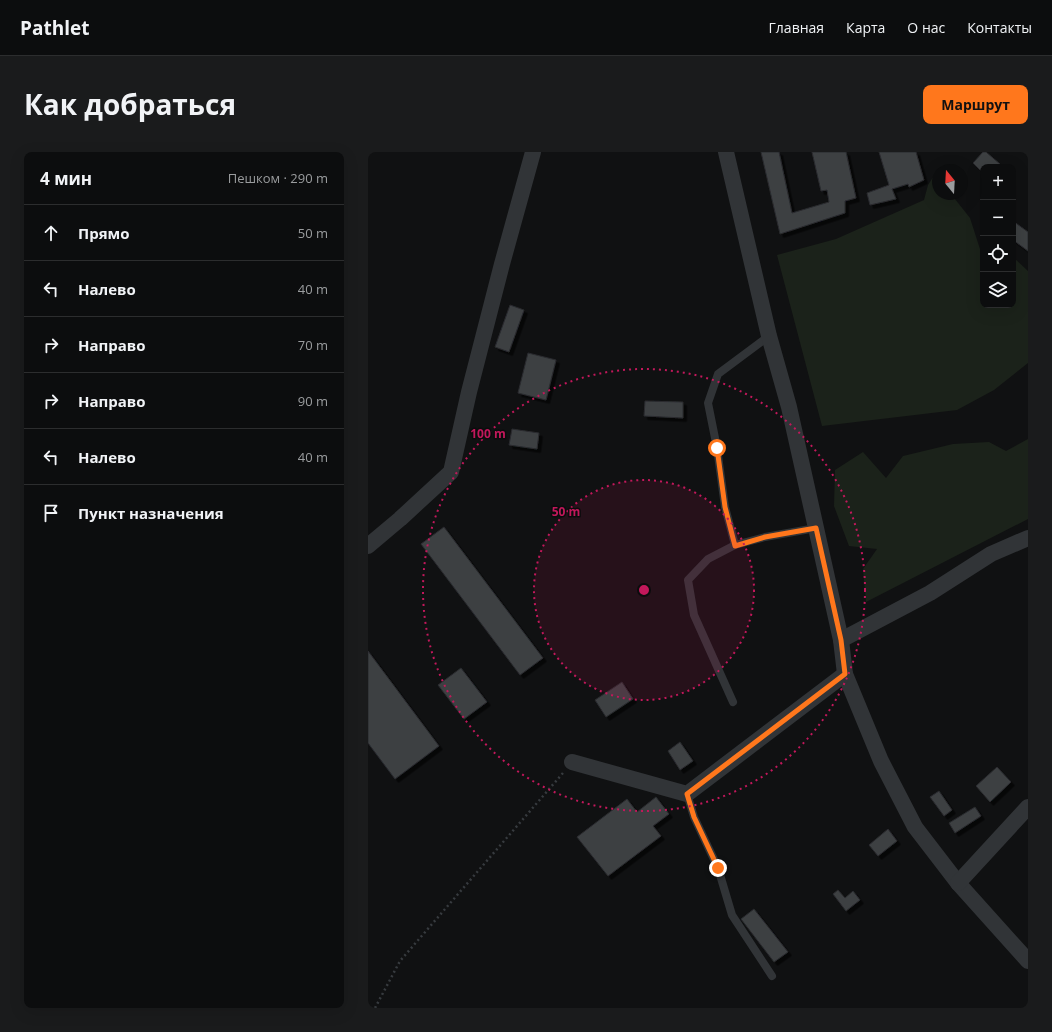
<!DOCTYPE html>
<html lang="ru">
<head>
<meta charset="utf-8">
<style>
  body { margin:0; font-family:"Open Sans",sans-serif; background:#1a1b1c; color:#f1f3f6 }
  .controls { position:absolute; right:12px; top:12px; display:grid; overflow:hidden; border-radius:8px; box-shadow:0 4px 16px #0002 }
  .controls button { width:36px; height:36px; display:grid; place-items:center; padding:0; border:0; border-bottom:1px solid #2c2d2e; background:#0c0d0e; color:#f1f3f6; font:20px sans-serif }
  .compass { position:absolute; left:564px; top:12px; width:36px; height:36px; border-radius:50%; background:#0c0d0e; box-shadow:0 4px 16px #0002; rotate:342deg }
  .stop { position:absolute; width:12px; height:12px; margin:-9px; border:3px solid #ff771c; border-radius:50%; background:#fff }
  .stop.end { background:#ff771c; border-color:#fff; box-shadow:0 1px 4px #0008 }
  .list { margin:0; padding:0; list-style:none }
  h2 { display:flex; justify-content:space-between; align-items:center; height:52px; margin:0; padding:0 16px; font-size:17px }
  h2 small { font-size:13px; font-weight:400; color:#9a9c9e }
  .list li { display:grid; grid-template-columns:26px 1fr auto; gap:12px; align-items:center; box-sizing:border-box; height:56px; padding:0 16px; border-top:1px solid #2c2d2e }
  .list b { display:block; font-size:15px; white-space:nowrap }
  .list em { font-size:13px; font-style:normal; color:#9a9c9e }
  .icon { flex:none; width:22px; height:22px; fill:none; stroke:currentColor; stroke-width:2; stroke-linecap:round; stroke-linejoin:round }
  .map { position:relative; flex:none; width:660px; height:856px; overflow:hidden; border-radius:8px }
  header { display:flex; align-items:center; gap:24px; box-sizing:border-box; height:56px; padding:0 20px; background:#0c0d0e; border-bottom:1px solid #2c2d2e }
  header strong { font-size:19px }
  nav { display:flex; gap:22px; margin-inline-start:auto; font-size:14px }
  .intro { display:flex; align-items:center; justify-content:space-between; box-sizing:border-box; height:96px; padding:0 24px }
  h1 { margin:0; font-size:28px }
  .button { padding:10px 18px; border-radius:8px; background:#ff771c; color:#111; font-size:14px; font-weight:700 }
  main { display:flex; gap:24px; padding:0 24px }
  aside { flex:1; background:#0c0d0e; border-radius:8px; box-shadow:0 4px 16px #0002 }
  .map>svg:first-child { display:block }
  .green { fill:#1b221a }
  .building { fill:#3c3f43; stroke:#2a2b2e; filter:url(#shadow) }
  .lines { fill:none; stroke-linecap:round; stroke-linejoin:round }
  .path { stroke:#373b3f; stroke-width:2.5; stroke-dasharray:2 3; stroke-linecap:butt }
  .lane { stroke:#313437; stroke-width:8 }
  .street { stroke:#313437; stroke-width:16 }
  .route { stroke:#ff771c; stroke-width:5 }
  .ring { fill:none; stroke:#c2185b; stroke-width:2; stroke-dasharray:2 4 }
  .centre { fill:#c2185b; stroke:#0b0c0d; stroke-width:2 }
  .ring-label { font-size:12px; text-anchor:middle; font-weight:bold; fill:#c2185b; stroke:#0b0c0d; stroke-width:3; stroke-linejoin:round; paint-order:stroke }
</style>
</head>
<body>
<header>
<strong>Pathlet</strong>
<nav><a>Главная</a><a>Карта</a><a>О нас</a><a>Контакты</a></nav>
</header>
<div class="intro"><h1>Как добраться</h1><a class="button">Маршрут</a></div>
<main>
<aside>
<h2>4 мин<small>Пешком · 290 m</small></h2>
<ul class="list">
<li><svg class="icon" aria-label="ahead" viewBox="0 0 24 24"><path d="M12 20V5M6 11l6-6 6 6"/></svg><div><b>Прямо</b></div><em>50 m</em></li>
<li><svg class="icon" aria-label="left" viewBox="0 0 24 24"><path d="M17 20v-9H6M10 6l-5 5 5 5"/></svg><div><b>Налево</b></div><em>40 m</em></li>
<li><svg class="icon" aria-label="right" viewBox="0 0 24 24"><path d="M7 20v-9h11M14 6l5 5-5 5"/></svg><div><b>Направо</b></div><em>70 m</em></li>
<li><svg class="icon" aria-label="right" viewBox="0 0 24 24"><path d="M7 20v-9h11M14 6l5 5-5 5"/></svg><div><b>Направо</b></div><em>90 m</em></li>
<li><svg class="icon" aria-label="left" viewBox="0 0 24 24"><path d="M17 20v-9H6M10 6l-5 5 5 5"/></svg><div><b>Налево</b></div><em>40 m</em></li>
<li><svg class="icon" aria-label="arrive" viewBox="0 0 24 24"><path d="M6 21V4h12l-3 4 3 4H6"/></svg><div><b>Пункт назначения</b></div></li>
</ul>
</aside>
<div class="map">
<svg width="660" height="856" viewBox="0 0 660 856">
  <defs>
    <filter id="shadow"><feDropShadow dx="3.5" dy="3.5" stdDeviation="0" flood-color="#0009"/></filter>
  </defs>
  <rect width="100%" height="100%" fill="#101112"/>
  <g class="green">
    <path d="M569,19l1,2v21h13l19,24 10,31h3v56h30v-48l15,14v92l-34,27 -37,20 -135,16 -45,-171 59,-16 88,-39 4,-15z"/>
    <path d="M660,287v80l-162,83 -3,-33 14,-20 -28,-3 -15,-40 1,-36 28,-18 23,26 17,-22 50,-12 36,-2 17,9z"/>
  </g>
  <g class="building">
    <path d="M393,0h18l13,61 37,-11 -2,-12 -6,1 -9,-39h34l10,46 -11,3v12l-65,21z"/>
    <path d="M511,0h37l8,28 -15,7 -1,-3 -16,5 4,10 -26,6 -3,-12 22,-8z"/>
    <path d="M615,0h3l14,12 -3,3h-14v6l-10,-10z"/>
    <path d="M645,69l15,11v19l-15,-11z"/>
    <path d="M142,153l14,5 -15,42 -14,-5z"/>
    <path d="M160,201l28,7 -10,40 -28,-7z"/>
    <path d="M277,249l38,1v16l-39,-2z"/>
    <path d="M144,277l27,4 -2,16 -28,-4z"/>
    <path d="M76,375l99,131 -23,17 -99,-131z"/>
    <path d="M0,499l71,95 -44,33 -27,-36z"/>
    <path d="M93,516l26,34 -23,17 -26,-34z"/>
    <path d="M254,530l11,17 -27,18 -11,-17z"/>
    <path d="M312,590l13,19 -13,9 -12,-19z"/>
    <path d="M629,615l14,15 -21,20 -14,-16z"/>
    <path d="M571,639l13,19 -8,6 -14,-19z"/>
    <path d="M288,645l13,17 -16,12 8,10 -53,40 -31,-39 50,-38 10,13z"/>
    <path d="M607,655l6,9 -26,17 -6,-10z"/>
    <path d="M520,677l9,12 -19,15 -9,-11z"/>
    <path d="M470,738l7,8 8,-7 7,9 -14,11 -13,-17z"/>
    <path d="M386,757l34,43 -14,10 -33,-43z"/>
  </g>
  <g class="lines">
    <path class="path" d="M7,856l25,-47 163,-188"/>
    <g class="lane">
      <path d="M367,393l-10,-38 -8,-59 -9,-45 10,-29 51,-38"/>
      <path d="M365,550l-39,-87 -6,-35 20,-21 27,-14 30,-8 51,-9"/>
      <path d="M319,642l7,23 24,51 14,47 40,61"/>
    </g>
    <g class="street">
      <path d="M358,0l43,184 20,71 52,233 4,34 36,87 34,66 43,56 70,78"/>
      <path d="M0,394l32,-27 51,-47 18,-80 33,-128 31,-112"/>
      <path d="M473,488l89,-47 61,-39 37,-16"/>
      <path d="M204,610l115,32 158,-120"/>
      <path d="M590,731l70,-76"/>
    </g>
  </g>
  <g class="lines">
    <path class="route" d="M349,296l8,59 10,39 30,-9 51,-9 25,112 4,34 -158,120 7,23 24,51"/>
  </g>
  <circle cx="276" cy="438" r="110" fill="#c2185b" fill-opacity=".12"/>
  <g class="ring">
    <circle cx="276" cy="438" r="110"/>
    <circle cx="276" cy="438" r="221"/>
  </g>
  <circle cx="276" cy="438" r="6" class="centre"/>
  <g class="ring-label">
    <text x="120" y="286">100 m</text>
    <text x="198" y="364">50 m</text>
  </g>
</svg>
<div class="controls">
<button>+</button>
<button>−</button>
<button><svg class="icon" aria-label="locate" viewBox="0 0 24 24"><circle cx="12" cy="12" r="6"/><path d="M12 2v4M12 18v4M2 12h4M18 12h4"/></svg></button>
<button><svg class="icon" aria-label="layers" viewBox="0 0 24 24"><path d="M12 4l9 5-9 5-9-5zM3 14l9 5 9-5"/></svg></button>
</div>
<svg class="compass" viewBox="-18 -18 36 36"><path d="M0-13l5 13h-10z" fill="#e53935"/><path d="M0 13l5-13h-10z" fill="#9a9c9e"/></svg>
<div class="stop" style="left:349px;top:296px"></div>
<div class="stop end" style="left:350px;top:716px"></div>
</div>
</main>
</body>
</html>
